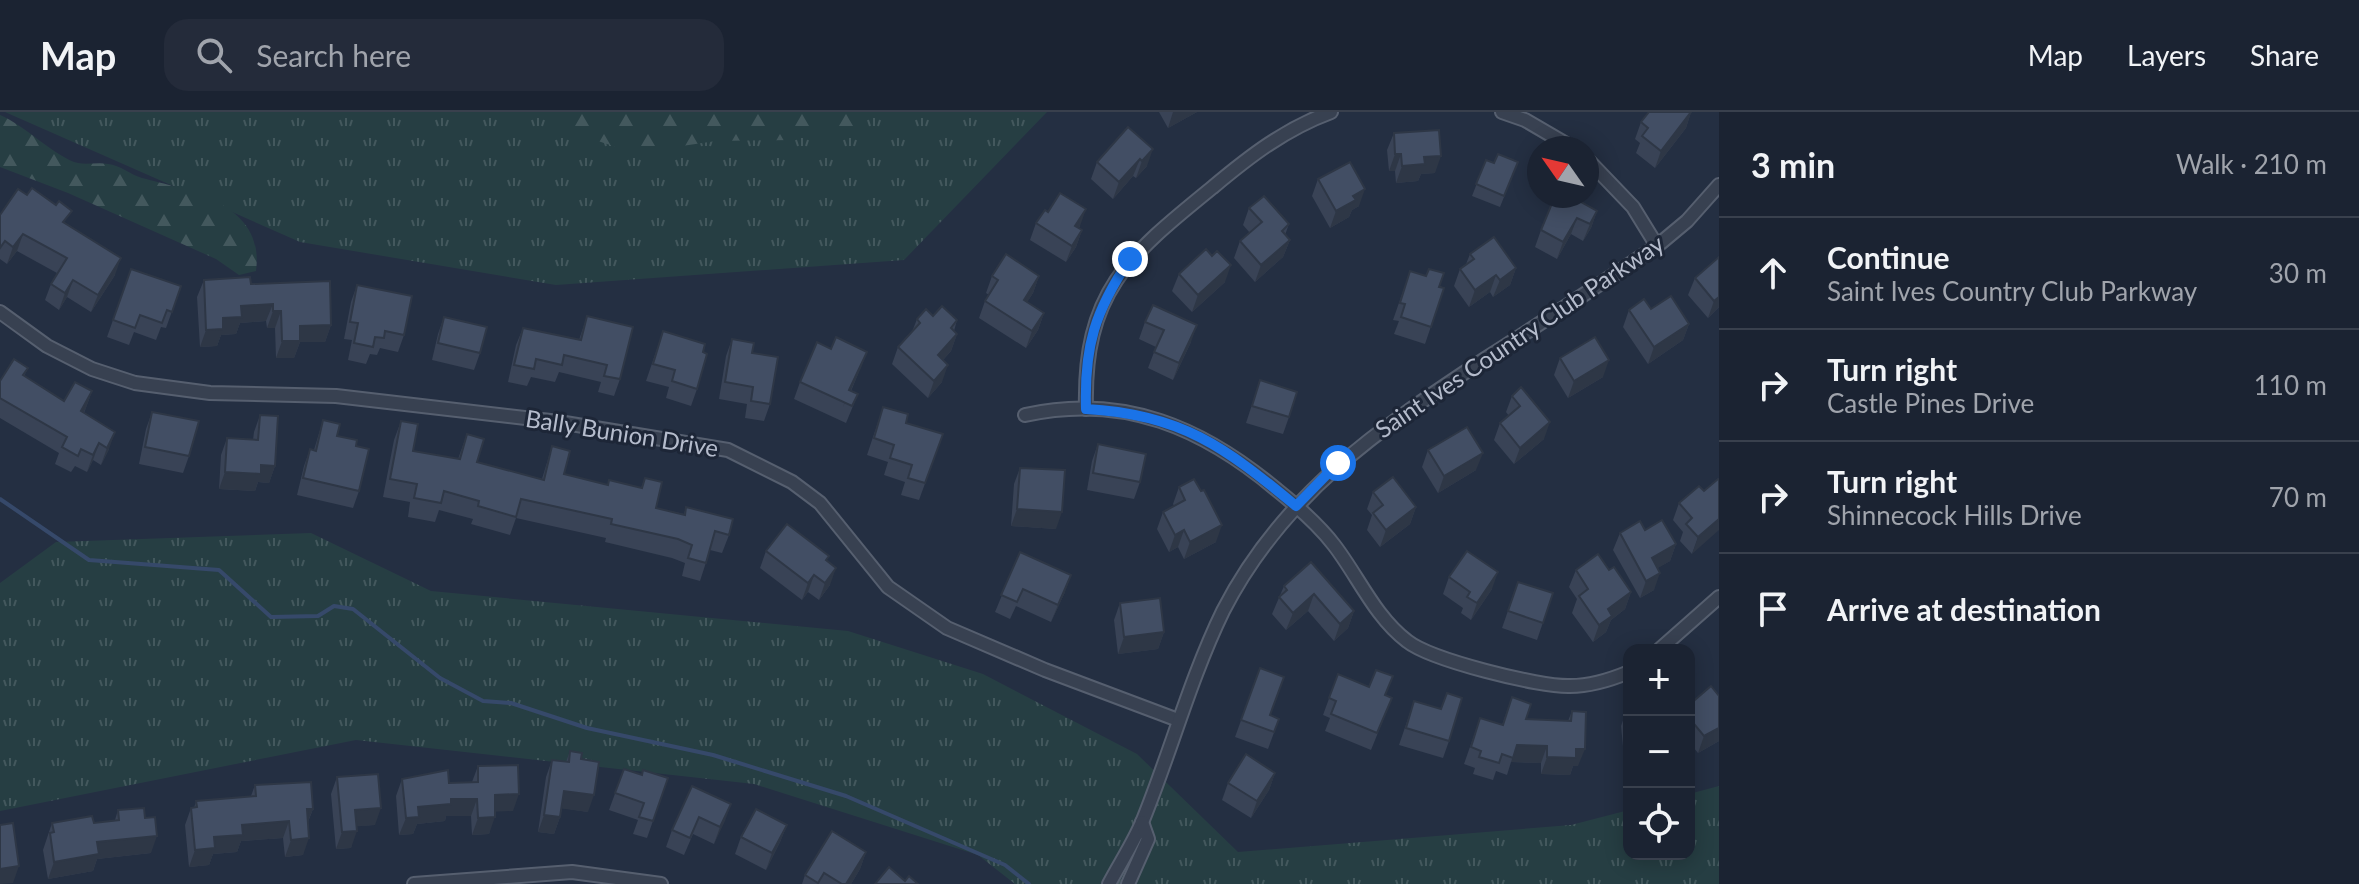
<!DOCTYPE html>
<html lang="en">
<head>
<meta charset="utf-8">
<style>
  body { margin:0; font-family:Lato,sans-serif; background:#242b3a; color:#f1f3f6 }
  .controls { position:absolute; right:24px; bottom:24px; display:grid; overflow:hidden; border-radius:16px; box-shadow:0 4px 20px #0003 }
  .controls button { width:72px; height:72px; display:grid; place-items:center; padding:0; border:0; border-bottom:2px solid #39404d; background:#1b2332; color:#f1f3f6; font:40px sans-serif }
  .compass { position:absolute; left:1527px; top:24px; width:72px; height:72px; border-radius:50%; background:#1b2332; box-shadow:0 4px 20px #0003; rotate:304deg }
  .stop { position:absolute; width:24px; height:24px; margin:-18px; border:6px solid #1a73e8; border-radius:50%; background:#fff }
  .stop.end { background:#1a73e8; border-color:#fff; box-shadow:0 2px 8px #0008 }
  .list { margin:0; padding:0; list-style:none }
  h2 { display:flex; justify-content:space-between; align-items:center; height:104px; margin:0; padding:0 32px; font-size:34px }
  h2 small { font-size:26px; font-weight:400; color:#a0a4ac }
  .list li { display:grid; grid-template-columns:52px 1fr auto; gap:24px; align-items:center; box-sizing:border-box; height:112px; padding:0 32px; border-top:2px solid #39404d }
  .list b { display:block; font-size:30px; white-space:nowrap }
  .list p { margin:0; font-size:26px; white-space:nowrap; color:#a0a4ac }
  .list em { font-size:26px; font-style:normal; color:#a0a4ac }
  .icon { flex:none; width:44px; height:44px; fill:none; stroke:currentColor; stroke-width:2; stroke-linecap:round; stroke-linejoin:round }
  .map { position:relative; flex:none; width:1719px; height:772px; overflow:hidden }
  header { display:flex; align-items:center; gap:48px; box-sizing:border-box; height:112px; padding:0 40px; background:#1b2332; border-bottom:2px solid #39404d }
  header strong { font-size:38px }
  nav { display:flex; gap:44px; margin-inline-start:auto; font-size:28px }
  .search { width:560px; height:72px; background:#242b3a; display:flex; align-items:center; gap:20px; box-sizing:border-box; padding:0 28px; border-radius:24px; color:#a0a4ac; font-size:30px }
  main { display:flex }
  aside { flex:1; background:#1b2332 }
  .map>svg:first-child { display:block }
  .grass { fill:url(#grass-tufts) }
  .forest { fill:url(#forest-firs) }
  .lines { fill:none; stroke-linecap:round; stroke-linejoin:round }
  .stream { stroke:#36496a; stroke-width:4 }
  .street-casing { stroke:#565f6f; stroke-width:16 }
  .street { stroke:#384151; stroke-width:12 }
  .wall { fill:#394356 }
  .shaded-wall { fill:#2e3746 }
  .building { fill:#424e64; stroke:#2e3746; stroke-width:2 }
  .route { stroke:#1a73e8; stroke-width:10 }
  .labels { text-anchor:middle; stroke-width:6; stroke-linejoin:round; paint-order:stroke }
  .street-label { font-size:24px; fill:#b5bccc; stroke:#1d2637 }
</style>
</head>
<body>
<header>
<strong>Map</strong>
<div class="search"><svg class="icon" aria-label="search" viewBox="0 0 24 24"><circle cx="10" cy="10" r="6"/><path d="M15 15l6 6"/></svg>Search here</div>
<nav><a>Map</a><a>Layers</a><a>Share</a></nav>
</header>
<main>
<div class="map">
<svg width="1719" height="772" viewBox="0 0 1719 772">
  <defs>
    <pattern id="grass-tufts" width="24" height="20" patternUnits="userSpaceOnUse" patternTransform="scale(2)"><rect width="24" height="20" fill="#263e43"/><path d="M3 7l-1-3M5 7V3M7 7l1-3M15 17l-1-3M17 17v-4M19 17l1-3" fill="none" stroke="#43585d"/></pattern>
    <pattern id="forest-firs" width="22" height="20" patternUnits="userSpaceOnUse" patternTransform="scale(2)"><rect width="22" height="20" fill="#263e43"/><path d="M5 1l3.5 6h-7zM16 11l3.5 6h-7z" fill="#43585d"/></pattern>
  </defs>
  <rect width="100%" height="100%" fill="#242f42"/>
  <g class="grass">
    <path d="M5,0h1042l-143,148 -348,25 -256,-43z"/>
    <path d="M311,421l120,58 417,40 135,43 154,80 101,98 333,-27 58,-15v44h60v-60l30,-8v98h-704l-37,-29 -224,-71 -398,-44 -356,71v-228l56,-41z"/>
  </g>
  <g class="forest">
    <path d="M558,0h298l4,5 -4,11 -40,2 -26,10 -74,1 -82,12 -51,-17z"/>
    <path d="M0,3c23,9 58,44 78,48 9,2 20,-1 30,1 12,1 23,11 34,14 50,13 123,26 114,93l-17,4 -23,-16 -148,-66 -68,-26z"/>
  </g>
  <g class="lines">
    <path class="stream" d="M0,387l89,61 130,10 52,47 47,-1 16,-10 19,3 87,69 43,23 28,2 76,25 126,27 133,41 159,69 24,19"/>
    <g class="street-casing">
      <g id="street">
        <path d="M1502,0l23,8 48,28"/>
        <path d="M1587,47l46,48 24,39"/>
        <path d="M0,200l47,34 45,23 43,14 75,10 126,3 223,26 169,28 64,32 28,21 68,84 59,41 98,42 133,50"/>
        <path d="M1086,297c-3,-117 42,-153 127,-222 37,-31 72,-58 118,-75"/>
        <path d="M1025,303c99,-22 178,13 252,75 20,16 41,34 57,55 24,31 41,72 73,96 24,19 132,46 163,45 21,0 40,-6 59,-14"/>
        <path d="M1659,538l60,-53"/>
        <path d="M414,772l158,-12 89,12"/>
        <path d="M1109,772c11,-21 25,-42 34,-64 28,-69 47,-141 80,-209 60,-117 156,-182 262,-252 58,-37 115,-75 172,-113l30,-25 32,-36"/>
        <path d="M1128,772l20,-45 -6,-17"/>
      </g>
    </g>
    <use href="#street" class="street"/>
  </g>
  <g class="wall">
    <path d="M1159,0h38l-29,16z"/>
    <path d="M1691,0l-5,16 -31,40 -19,-15 4,-10 -5,-4 6,-17z"/>
    <path d="M1128,15l19,39 -11,12 -3,-2 -20,23 -22,-20 6,-17z"/>
    <path d="M1394,21l41,40 -14,1 -3,7 -22,2 -1,-12h-6l-2,-21z"/>
    <path d="M1486,48l8,3 24,-1 -18,45 -28,-11z"/>
    <path d="M1318,67l41,27 -7,4 -3,7 -19,11 -18,-32z"/>
    <path d="M1249,96l40,16 -4,11 5,5 -7,17 -28,25 -21,-24 6,-17 10,-8 -7,-8z"/>
    <path d="M1597,99l-6,17 -8,13 -12,-7 -14,25 -22,-12 6,-17z"/>
    <path d="M0,103l67,9 48,51 -24,37 -24,-15 -8,13 -14,-10 6,-16 6,-11 -40,-22 -10,13 -7,-5z"/>
    <path d="M1036,111l44,3 -1,2 3,2 -6,17 -10,15 -36,-22z"/>
    <path d="M1470,142l46,14 -6,17 -17,12 -3,-5 -21,15 -15,-21 6,-17 6,-5z"/>
    <path d="M131,157l50,17 -15,42 -5,-1 -5,13 -22,-8 -5,13 -22,-8z"/>
    <path d="M1410,159l34,17 -19,56 -31,-10 5,-13 -6,-1z"/>
    <path d="M1179,162l46,8 -33,30 -20,-21z"/>
    <path d="M992,164h47l-6,17 -6,9 17,11 -6,17 -12,18 -47,-30 6,-17 4,-6 -3,-2z"/>
    <path d="M1695,166l24,29 -11,11 -20,-23z"/>
    <path d="M204,168l47,4 80,41 -6,17h-25l-6,16h-18l-1,-30h-8l-1,-7 -26,2 -4,11 -15,1 -4,11 -17,1 -3,-50z"/>
    <path d="M357,173l47,50 -6,17 -18,-4 -3,7 -7,-1 -4,10 -18,-4 4,-20 -8,-1 7,-37z"/>
    <path d="M1651,197l38,15 -6,16 -35,24 -25,-37 6,-17z"/>
    <path d="M587,204l33,63 -6,17 -16,-4 3,-10 -42,-10 -4,10 -24,-5 -4,9 -19,-4 8,-37 7,-17 56,12z"/>
    <path d="M933,204l24,4 -3,11 3,3 -6,17 -8,9 -1,22 -14,16 -36,-34 6,-17 14,-15 5,-13z"/>
    <path d="M444,205l36,36 -6,17 -42,-10 6,-26z"/>
    <path d="M1145,210l46,20 -18,38 -25,-12 8,-21 -17,-8z"/>
    <path d="M663,219l40,21 -6,37 -6,17 -25,-8 3,-11 -23,-6z"/>
    <path d="M732,227l20,14 18,51 -6,17 -19,-3 2,-14 -28,-5 7,-43z"/>
    <path d="M867,240l-16,39 7,3 -12,29 -52,-24 6,-17z"/>
    <path d="M1560,246l43,19 -35,21 -14,-23z"/>
    <path d="M28,256l-4,8 40,25 28,-10 -8,22 25,36 -8,16 -8,-5 -6,12 -12,-6 -4,6 -16,-8 4,-11 -59,-35v-37z"/>
    <path d="M1260,268l29,37 -6,17 -37,-11z"/>
    <path d="M1521,275l23,52 -30,25 -20,-24 6,-17 9,-7 -3,-4 6,-16z"/>
    <path d="M883,295l23,16 37,11 -24,66 -18,-5 4,-13 -21,-7 4,-13 -21,-7z"/>
    <path d="M152,300l37,44 -6,17 -44,-9 7,-35z"/>
    <path d="M260,303l15,51 -6,17 -11,-1 -3,9 -36,-2 2,-34 6,-17 26,2 1,-8z"/>
    <path d="M323,308l14,16 19,10 3,45 -6,17 -56,-13 7,-29 6,-17 4,1z"/>
    <path d="M401,309l12,30 45,8 9,-25 10,28 65,17 10,-33 12,28 43,11 34,3 4,-10 11,30 28,6 2,-7 43,28 -7,18 -12,-3 -10,31 -18,-5 3,-13 -13,-5 -67,-16 1,-4 -90,-20 -6,17 -39,-11 2,-5 -34,-9 -4,12 -27,-5 2,-15 -27,-5 11,-57z"/>
    <path d="M1098,332l42,38 -6,17 -47,-9 5,-29z"/>
    <path d="M1428,338l48,20 -38,23 -16,-26z"/>
    <path d="M1020,356l36,61 -45,-3 3,-42z"/>
    <path d="M1719,368l-27,74 -12,-13 3,-9 -10,-12 6,-17 25,-12z"/>
    <path d="M1179,375l37,55 -32,17 -6,-12 -9,5 -12,-23 6,-17 11,-6 -1,-2z"/>
    <path d="M1373,380l43,15 -6,17 -30,23 -13,-17 5,-15 -5,-6z"/>
    <path d="M1645,418l31,14 -6,17 -13,7 -3,22 -14,8 -27,-48 7,-17z"/>
    <path d="M766,439l61,10 3,24 -11,15 -11,-8 -6,8 -42,-32z"/>
    <path d="M1020,440l45,40 -14,30 -35,-16 -6,13 -15,-7z"/>
    <path d="M1311,450l43,49 -6,17 -14,13 -26,-30 -22,19 -14,-16 12,-28z"/>
    <path d="M1576,458h33l22,22 -6,17 -14,11 -5,12 -13,10 -21,-29 5,-14 -8,-12z"/>
    <path d="M1449,465l43,12 -21,31 -10,-7 2,-5 -20,-14z"/>
    <path d="M1518,470l35,11 -16,47 -35,-12z"/>
    <path d="M1120,491l44,29 -6,17 -40,5 -4,-34z"/>
    <path d="M1260,556l10,47 9,4 -11,30 -33,-12z"/>
    <path d="M1338,562l54,24 -21,52 -46,-19 5,-13 -7,-3z"/>
    <path d="M1447,581l2,48 -6,17 -44,-13 15,-44 27,8z"/>
    <path d="M1512,585l14,22 42,2 4,-10 6,55h-5l-3,9 -29,-1v-11l-30,-1 -4,13 -11,-4 -3,9 -20,-6 2,-6 -11,-4 16,-46 22,7z"/>
    <path d="M1689,593l30,36 -21,12 -9,-11z"/>
    <path d="M1629,596v59h-4l-4,-41 6,-17z"/>
    <path d="M570,639l11,8 7,53 -26,-4 -2,9 -6,17 -16,-2 8,-55 6,-17 14,2z"/>
    <path d="M478,654l35,45h-18l-6,23 -17,1 -1,-19h-25l-1,5 -28,3 -4,10 -14,1 -3,-39 6,-17 47,4 23,-1z"/>
    <path d="M624,657l18,6 26,3 -21,60 -14,-4 5,-14 -29,-10z"/>
    <path d="M1275,661l-6,17 -18,28 -29,-18 6,-17z"/>
    <path d="M337,665l38,48 -19,1 -5,22 -15,1 -5,-55z"/>
    <path d="M255,673l58,24 -5,13 -5,33 -18,2 -2,-19 -42,3 -4,11 -24,2 -4,11 -20,2 -4,-42 6,-17h3l2,-7 55,-5z"/>
    <path d="M731,692l-17,40 -21,-10 -9,21 -18,-8 6,-17z"/>
    <path d="M118,698l33,43 -54,6 -4,12 -45,8 -5,-29 9,-27h42l21,-3z"/>
    <path d="M787,713l-7,17 -14,28 -31,-16 6,-17z"/>
    <path d="M866,740l-6,17 -9,15h-49l3,-9z"/>
  </g>
  <g class="shaded-wall">
    <path d="M1173,0h24l-29,16z"/>
    <path d="M1691,0l-5,16 -31,40 6,-17z"/>
    <path d="M1153,37l-6,17 -11,12 6,-17z"/>
    <path d="M1395,42h6l-6,17h-6z"/>
    <path d="M1441,44l-6,17 -14,1 -3,7 -22,2 6,-17 22,-9z"/>
    <path d="M1140,47l-7,17 -20,23 6,-17z"/>
    <path d="M1365,77l-6,17 -7,4 -3,7 -19,11 6,-17 17,-15z"/>
    <path d="M1086,97l-6,17 -11,16 6,-16z"/>
    <path d="M1597,99l-6,17 -8,13 7,-17z"/>
    <path d="M1577,106l-6,16 -14,25 6,-17z"/>
    <path d="M1082,118l-6,17 -10,15 6,-16z"/>
    <path d="M23,122l-6,17 -10,13 6,-17z"/>
    <path d="M1290,128l-7,17 -28,25 6,-17z"/>
    <path d="M121,146l-6,17 -24,37 7,-17z"/>
    <path d="M1231,153l-6,17 -33,30 6,-17z"/>
    <path d="M1516,156l-6,17 -17,12 7,-17z"/>
    <path d="M1496,163l-6,17 -21,15 6,-17z"/>
    <path d="M1039,164l-6,17 -15,24 6,-17z"/>
    <path d="M73,168l-6,17 -8,13 6,-17z"/>
    <path d="M1719,185v10l-11,11 6,-17z"/>
    <path d="M273,192l-7,17 -26,2 -4,11 -15,1 -4,11 -17,1 6,-17 35,-24z"/>
    <path d="M273,199h8l-6,17h-8z"/>
    <path d="M1044,201l-6,17 -12,18 6,-17z"/>
    <path d="M1689,212l-6,16 -35,24 6,-17z"/>
    <path d="M331,213l-6,17h-25l-6,16h-18l6,-17 18,-15z"/>
    <path d="M1197,213l-6,17 -18,38 6,-17z"/>
    <path d="M957,222l-6,17 -19,21 6,-17z"/>
    <path d="M867,240l-6,16 -18,39 6,-17z"/>
    <path d="M1609,248l-6,17 -35,21 6,-17z"/>
    <path d="M948,253l-6,17 -14,16 6,-17z"/>
    <path d="M92,279l-6,17 -11,20 6,-17z"/>
    <path d="M1550,310l-6,17 -30,25 6,-16z"/>
    <path d="M115,320l-6,17 -8,16 6,-17z"/>
    <path d="M99,331l-6,17 -6,12 6,-17z"/>
    <path d="M1483,341l-7,17 -38,23 6,-17z"/>
    <path d="M261,353l14,1 -6,17 -11,-1 -3,9 -36,-2 6,-17z"/>
    <path d="M1416,395l-6,17 -30,23 6,-17z"/>
    <path d="M1017,397l45,3 -6,17 -45,-3z"/>
    <path d="M1719,407v11l-27,24 6,-17z"/>
    <path d="M1222,413l-6,17 -32,17 6,-17z"/>
    <path d="M1184,418l-6,17 -9,5 6,-17z"/>
    <path d="M1676,432l-6,17 -24,14 6,-17z"/>
    <path d="M836,456l-6,17 -11,15 6,-17z"/>
    <path d="M1498,460l-6,17 -21,31 6,-17z"/>
    <path d="M1660,461l-6,17 -14,8 6,-17z"/>
    <path d="M814,463l-6,17 -6,8 6,-17z"/>
    <path d="M1071,463l-6,17 -14,30 7,-17z"/>
    <path d="M1631,480l-6,17 -14,11 -5,12 -13,10 6,-17 9,-16z"/>
    <path d="M1314,482l-6,17 -22,19 7,-17z"/>
    <path d="M1354,499l-6,17 -14,13 6,-17z"/>
    <path d="M1164,520l-6,17 -40,5 6,-17z"/>
    <path d="M1719,616v13l-21,12 6,-17z"/>
    <path d="M1517,633l30,1 -6,17 -30,-1z"/>
    <path d="M1576,637h9l-7,17h-5l-3,9 -29,-1 6,-17z"/>
    <path d="M1629,643v12h-4z"/>
    <path d="M1275,661l-6,17 -18,28 6,-17z"/>
    <path d="M564,679l30,4 -6,17 -30,-4z"/>
    <path d="M519,682l-6,17 -25,1 7,-17z"/>
    <path d="M451,687h26l-6,17h-25l-1,5 -28,3 -4,10 -14,1 7,-17 12,-11z"/>
    <path d="M731,692l-6,17 -11,23 6,-17z"/>
    <path d="M381,696l-6,17 -26,2 6,-17z"/>
    <path d="M307,697h6l-7,17z"/>
    <path d="M544,703l16,2 -6,17 -16,-2z"/>
    <path d="M495,705l-6,17 -17,1 6,-17z"/>
    <path d="M289,709l-6,17 -42,3 -4,11 -24,2 -4,11 -20,2 6,-17 19,-13 28,-12z"/>
    <path d="M787,713l-7,17 -14,28 6,-17z"/>
    <path d="M357,719l-6,17 -15,1 6,-17z"/>
    <path d="M157,724l-6,17 -54,6 -4,12 -45,8 6,-17 43,-20z"/>
    <path d="M309,726l-6,17 -18,2 6,-17z"/>
    <path d="M866,740l-6,17 -9,15h-5z"/>
    <path d="M19,754l-6,17 -13,1v-15z"/>
  </g>
  <g class="building">
    <path d="M1649,0h42l-30,39 -19,-15 6,-8 -7,-6z"/>
    <path d="M1128,15l25,22 -11,12 -2,-2 -21,23 -22,-20z"/>
    <path d="M1439,18l2,26 -17,1 1,7 -23,2 -1,-12h-6l-1,-21z"/>
    <path d="M1498,42l20,8 -14,34 -28,-12 10,-24 8,3z"/>
    <path d="M1350,50l15,27 -12,7 3,4 -20,11 -18,-32z"/>
    <path d="M32,76l24,17 3,-4 13,10 -9,11 58,36 -23,37 -25,-15 -8,13 -14,-9 16,-26 -44,-24 -10,13 -8,-6 -5,7v-33l18,-26 9,6z"/>
    <path d="M1060,81l26,16 -11,17 7,4 -10,16 -36,-23 9,-13 3,2z"/>
    <path d="M1264,84l25,28 -7,7 8,9 -29,25 -21,-24 22,-19 -13,-14z"/>
    <path d="M1555,84h15l27,15 -7,13 -13,-6 -14,24 -22,-12z"/>
    <path d="M1494,125l22,31 -16,12 -4,-5 -21,15 -15,-21 14,-10 -4,-5z"/>
    <path d="M1206,137l6,7 5,-5 14,14 -33,30 -19,-21z"/>
    <path d="M1006,142l33,22 -15,24 20,13 -12,18 -47,-30 13,-21 -6,-4z"/>
    <path d="M1719,145v40l-5,4 -19,-23z"/>
    <path d="M131,157l50,17 -9,26 -5,-2 -5,13 -22,-8 -5,13 -22,-8z"/>
    <path d="M1429,157l15,4 -5,14 5,1 -13,39 -30,-10 4,-13 -5,-1 10,-32 16,5z"/>
    <path d="M250,165l1,7 79,-3 1,44 -31,1v15h-18l-1,-30h-8v-7l-32,2 1,11 -19,1v11l-17,1 -2,-50z"/>
    <path d="M357,173l55,11 -8,39 -19,-4 -1,7 -9,-1 -2,10 -19,-4 4,-20 -8,-1z"/>
    <path d="M1671,184l18,28 -35,23 -25,-37 15,-11 7,10z"/>
    <path d="M1153,193l44,20 -18,38 -25,-11 10,-22 -19,-8z"/>
    <path d="M942,194l15,14 -6,8 6,6 -19,21 10,10 -14,16 -36,-34 22,-24 -3,-4 9,-10 7,7z"/>
    <path d="M587,204l46,11 -13,52 -16,-3 3,-11 -43,-10 -2,10 -26,-6 -2,10 -20,-4 9,-37 58,12z"/>
    <path d="M444,205l43,10 -7,26 -42,-10z"/>
    <path d="M663,219l42,13 -2,8 4,2 -10,35 -25,-8 3,-11 -22,-6z"/>
    <path d="M836,225l31,15 -18,38 9,4 -6,12 -52,-24 17,-40 14,7z"/>
    <path d="M1595,225l14,23 -35,21 -14,-23z"/>
    <path d="M732,227l22,4 -2,10 26,4 -8,47 -19,-3 2,-14 -28,-5z"/>
    <path d="M14,247l14,9 -5,7 41,26 11,-19 17,9 -11,20 34,21 -8,16 -8,-5 -6,12 -12,-6 -3,7 -16,-9 5,-10 -67,-39v-17z"/>
    <path d="M1260,268l37,12 -8,25 -37,-11z"/>
    <path d="M1521,275l29,35 -30,26 -20,-25 20,-17 -8,-10z"/>
    <path d="M883,295l25,7 -2,9 37,11 -18,49 -17,-5 4,-13 -22,-7 4,-13 -20,-7z"/>
    <path d="M152,300l47,9 -10,35 -44,-9z"/>
    <path d="M260,303l18,1 -3,50 -14,-1v9l-36,-2 2,-34 31,2z"/>
    <path d="M323,308l17,4 -3,12 20,4 -1,6 13,3 -10,42 -56,-13 7,-29 6,2z"/>
    <path d="M401,309l17,3 -5,27 47,8 7,-25 17,5 -7,23 67,18 8,-34 18,5 -6,23 44,11 1,-5 33,8 3,-10 17,4 -6,26 29,7 1,-8 47,12 -4,16 -14,-4 -9,32 -18,-5 4,-13 -14,-6 -67,-15 1,-5 -91,-20 -5,18 -38,-11 1,-5 -35,-10 -3,12 -27,-5 3,-14 -27,-5z"/>
    <path d="M1467,315l16,26 -39,23 -16,-26z"/>
    <path d="M1098,332l48,10 -6,28 -47,-9z"/>
    <path d="M1020,356l45,2 -3,42 -45,-3z"/>
    <path d="M1393,365l23,30 -30,23 -13,-17 10,-8 -10,-13z"/>
    <path d="M1194,367l7,12 3,-1 18,35 -32,17 -6,-12 -9,5 -12,-23 22,-12 -6,-13z"/>
    <path d="M1718,367l1,1v39l-21,18 -12,-13 6,-6 -13,-15 20,-17 5,5z"/>
    <path d="M1662,408l14,24 -24,14 8,15 -14,8 -26,-48 20,-12 5,9z"/>
    <path d="M787,412l42,32 -3,4 10,8 -11,15 -11,-8 -6,8 -42,-32z"/>
    <path d="M1467,439l31,21 -21,31 -10,-6 3,-5 -21,-15z"/>
    <path d="M1020,440l51,23 -13,30 -35,-16 -6,13 -16,-7z"/>
    <path d="M1598,442l11,16 5,-3 17,25 -23,17 4,7 -13,9 -20,-29 9,-7 -12,-19z"/>
    <path d="M1311,450l43,49 -14,13 -26,-30 -21,19 -14,-16 8,-7 -3,-4z"/>
    <path d="M1518,470l35,11 -10,30 -35,-12z"/>
    <path d="M1160,486l4,34 -40,5 -4,-34z"/>
    <path d="M1260,556l24,9 -14,38 9,4 -5,13 -33,-12z"/>
    <path d="M1376,558l17,6 -8,19 7,3 -15,35 -46,-19 5,-13 -7,-3 9,-24 31,13z"/>
    <path d="M1711,574l8,10v32l-15,8 -15,-18v-13z"/>
    <path d="M1447,581l15,5 -13,43 -43,-13 8,-27 27,8z"/>
    <path d="M1512,585l19,7 -5,15 45,2 1,-10 14,1 -1,37h-9v9l-29,-1v-11l-30,-1 -4,13 -11,-4 -3,9 -20,-6 2,-6 -10,-4 9,-29 23,7z"/>
    <path d="M1629,596v24l-2,-23z"/>
    <path d="M570,639l12,2 -1,6 18,3 -5,33 -30,-4 -4,26 -16,-2 8,-55 17,2z"/>
    <path d="M1246,642l29,19 -18,28 -29,-18z"/>
    <path d="M518,653l1,29 -24,1v22l-17,1 -1,-19h-26v5l-33,3 1,10 -13,1 -4,-39 46,-9 1,13 29,-1v-16z"/>
    <path d="M624,657l18,6 1,-5 25,8 -15,43 -14,-4 5,-14 -29,-10z"/>
    <path d="M378,662l3,34 -26,2 2,21 -15,1 -5,-55z"/>
    <path d="M311,670l2,27h-6l2,29 -18,2 -2,-19 -47,4 1,10 -29,2 1,11 -20,2 -4,-42 6,-1 -1,-6 60,-5 -1,-11z"/>
    <path d="M692,674l39,18 -11,23 -21,-10 -9,21 -18,-8z"/>
    <path d="M144,696l1,10 10,-1 2,19 -60,6 2,12 -45,8 -4,-29 4,-1 -2,-9 40,-7 2,7 25,-3 -1,-10z"/>
    <path d="M756,697l31,16 -15,28 -31,-16z"/>
    <path d="M13,711l6,43 -19,3v-44z"/>
    <path d="M832,719l34,21 -20,32h-4l-18,-11 -6,10 -13,-8z"/>
    <path d="M889,755l16,14 4,-5 9,8h-43z"/>
  </g>
  <g class="lines">
    <path class="route" d="M1130,147c-35,52 -46,87 -44,150 95,5 139,38 210,97l42,-43"/>
  </g>
  <g class="labels">
    <g class="street-label">
      <text transform="translate(1520 225) rotate(-34)" y="8">Saint Ives Country Club Parkway</text>
      <text transform="translate(622 322) rotate(9)" y="8">Bally Bunion Drive</text>
    </g>
  </g>
</svg>
<div class="controls">
<button>+</button>
<button>−</button>
<button><svg class="icon" aria-label="locate" viewBox="0 0 24 24"><circle cx="12" cy="12" r="6"/><path d="M12 2v4M12 18v4M2 12h4M18 12h4"/></svg></button>
</div>
<svg class="compass" viewBox="-18 -18 36 36"><path d="M0-13l5 13h-10z" fill="#e53935"/><path d="M0 13l5-13h-10z" fill="#a0a4ac"/></svg>
<div class="stop" style="left:1338px;top:351px"></div>
<div class="stop end" style="left:1130px;top:147px"></div>
</div>
<aside>
<h2>3 min<small>Walk · 210 m</small></h2>
<ul class="list">
<li><svg class="icon" aria-label="ahead" viewBox="0 0 24 24"><path d="M12 20V5M6 11l6-6 6 6"/></svg><div><b>Continue</b><p>Saint Ives Country Club Parkway</p></div><em>30 m</em></li>
<li><svg class="icon" aria-label="right" viewBox="0 0 24 24"><path d="M7 20v-9h11M14 6l5 5-5 5"/></svg><div><b>Turn right</b><p>Castle Pines Drive</p></div><em>110 m</em></li>
<li><svg class="icon" aria-label="right" viewBox="0 0 24 24"><path d="M7 20v-9h11M14 6l5 5-5 5"/></svg><div><b>Turn right</b><p>Shinnecock Hills Drive</p></div><em>70 m</em></li>
<li><svg class="icon" aria-label="arrive" viewBox="0 0 24 24"><path d="M6 21V4h12l-3 4 3 4H6"/></svg><div><b>Arrive at destination</b></div></li>
</ul>
</aside>
</main>
</body>
</html>
